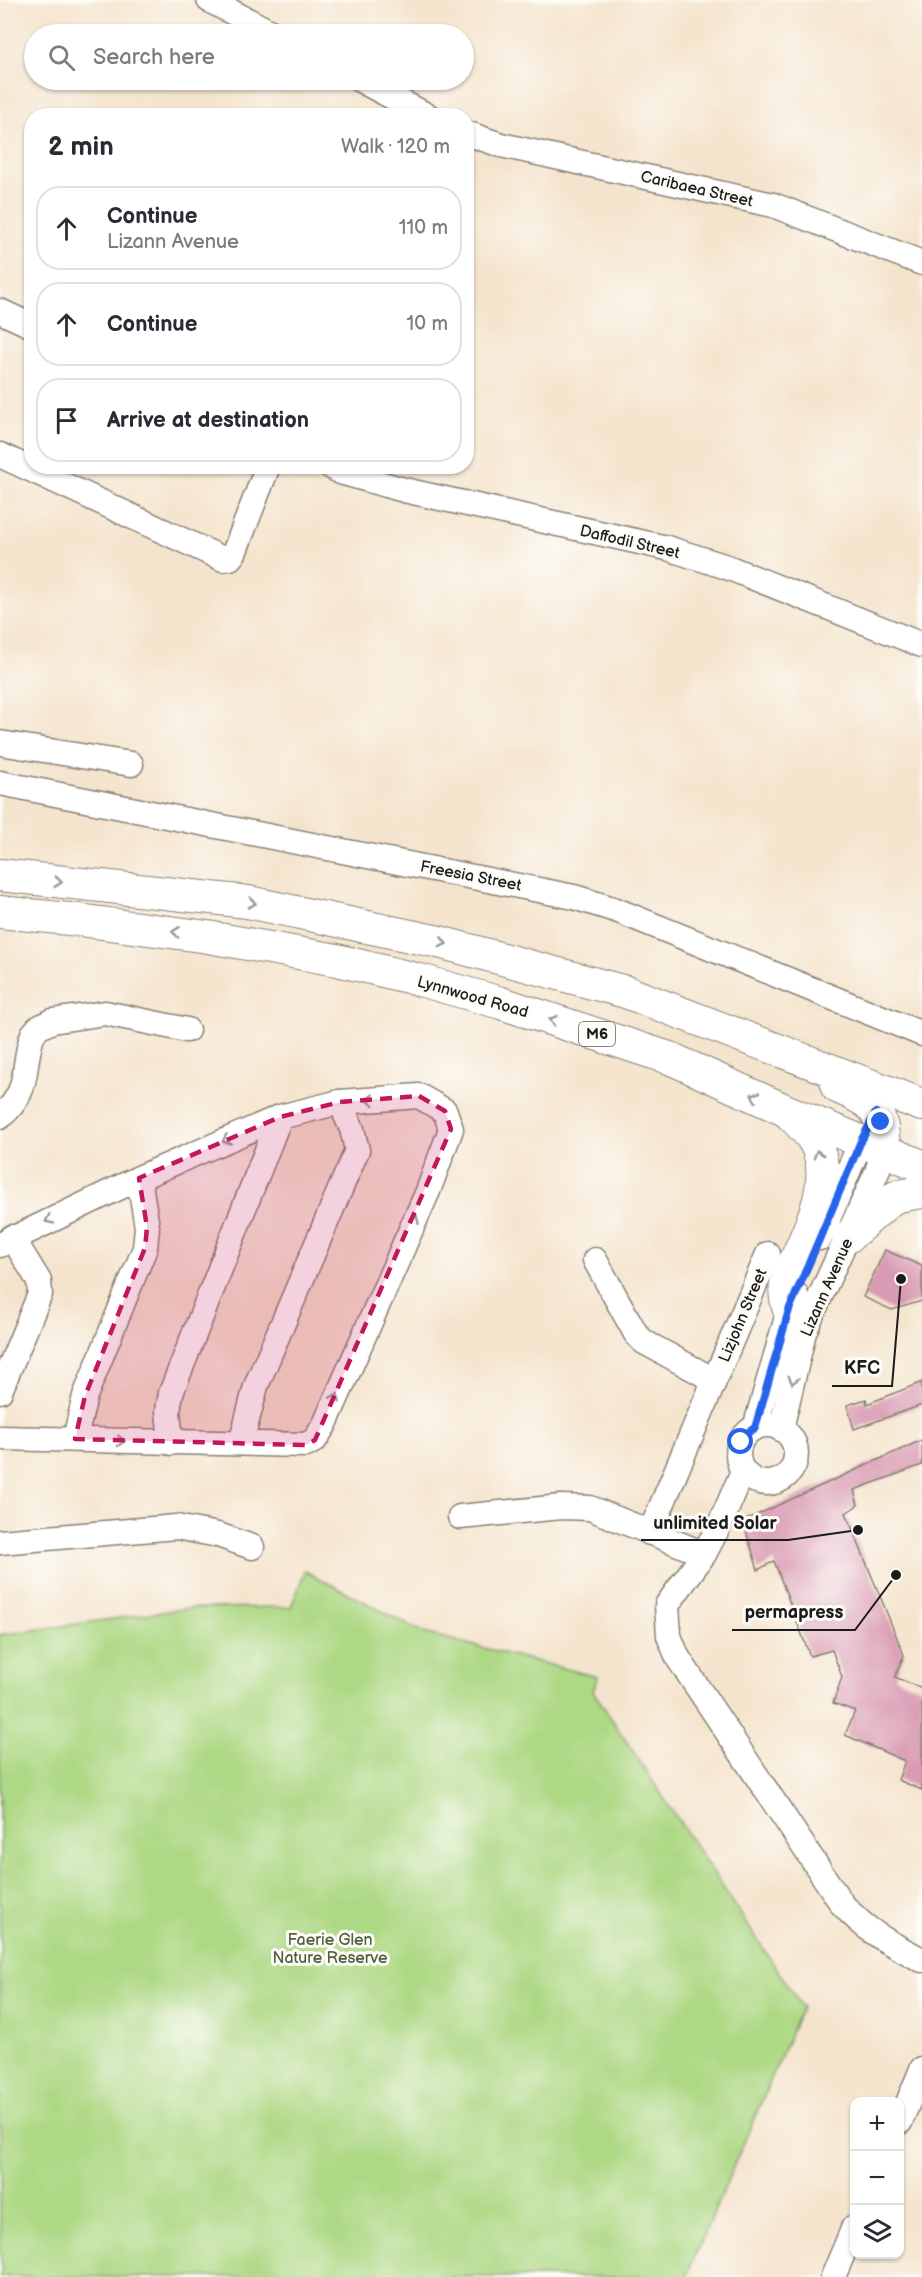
<!DOCTYPE html>
<html lang="en">
<head>
<meta charset="utf-8">
<style>
  body { margin:0; font-family:"Balsamiq Sans",sans-serif; background:#f7f7f7; color:#2b2b33 }
  .controls { position:absolute; right:18px; bottom:18px; display:grid; overflow:hidden; border-radius:12px; box-shadow:0 2px 4px #0004 }
  .controls button { width:54px; height:54px; display:grid; place-items:center; padding:0; border:0; border-bottom:2px solid #e1e1e2; background:#fff; color:#2b2b33; font:30px sans-serif }
  .stop { position:absolute; width:18px; height:18px; margin:-14px; border:4px solid #2563eb; border-radius:50%; background:#fff }
  .stop.end { background:#2563eb; border-color:#fff; box-shadow:0 2px 6px #0008 }
  .list { margin:0; padding:0; list-style:none }
  h2 { display:flex; justify-content:space-between; align-items:center; height:78px; margin:0; padding:0 24px; font-size:26px }
  h2 small { font-size:20px; font-weight:400; color:#7c7c81 }
  .list li { display:grid; grid-template-columns:39px 1fr auto; gap:18px; align-items:center; box-sizing:border-box; height:84px; margin:0 12px 12px; padding:0 12px; border:2px solid #e1e1e2; border-radius:24px }
  .list b { display:block; font-size:22px; white-space:nowrap }
  .list p { margin:0; font-size:20px; white-space:nowrap; color:#7c7c81 }
  .list em { font-size:20px; font-style:normal; color:#7c7c81 }
  .icon { flex:none; width:33px; height:33px; fill:none; stroke:currentColor; stroke-width:2; stroke-linecap:round; stroke-linejoin:round }
  .map { position:relative; flex:none; width:922px; height:2277px; overflow:hidden }
  .search { position:absolute; background:#fff; box-shadow:0 2px 4px #0004; left:24px; top:24px; width:450px; height:66px; display:flex; align-items:center; gap:15px; box-sizing:border-box; padding:0 21px; border-radius:33px; color:#7c7c81; font-size:22px }
  .panel { position:absolute; background:#fff; box-shadow:0 2px 4px #0004; left:24px; top:108px; width:450px; height:366px; border-radius:24px }
  .map>svg:first-child { display:block }
  .green { fill:#add884; stroke:#647a50; stroke-width:1.5 }
  .building { fill:#d99ab3 }
  .lines { fill:none; stroke-linecap:round; stroke-linejoin:round }
  .minor-casing { stroke:#888074; stroke-width:27 }
  .major-casing { stroke:#888074; stroke-width:34 }
  .minor { stroke:#fff; stroke-width:24 }
  .major { stroke:#fff; stroke-width:32 }
  .oneway { stroke:#999 }
  .route { stroke:#2563eb; stroke-width:8 }
  .marked { fill:#c2185b; fill-opacity:0.2; stroke:#c2185b; stroke-width:4.5; stroke-dasharray:12 8; stroke-linejoin:round }
  .labels { text-anchor:middle; stroke-width:6; stroke-linejoin:round; paint-order:stroke }
  .shield { fill:#fdfcf7; stroke:#605f5e; stroke-width:1.5 }
  .shield-label { font-size:15px; font-weight:bold; fill:#1c1c1c }
  .street-label { font-size:16px; fill:#1c1c1c; stroke:#fdfcf7 }
  .park-label { font-size:16px; fill:#4f5e40; stroke:#fdfcf7 }
  .leader { fill:none; stroke:#1c1c1c; stroke-width:2 }
  .callout-dot { fill:#1c1c1c; stroke:#fdfcf7; stroke-width:2 }
  .callout-label { font-size:18px; text-anchor:middle; font-weight:bold; fill:#1c1c1c; stroke:#fdfcf7; stroke-width:6; stroke-linejoin:round; paint-order:stroke }
</style>
</head>
<body>
<div class="map">
<svg width="922" height="2277" viewBox="0 0 922 2277">
  <rect width="100%" height="100%" fill="#fdfcf7"/>
  <filter id="ink" filterUnits="userSpaceOnUse"><feTurbulence type="fractalNoise" baseFrequency=".0167" numOctaves="2"/><feDisplacementMap in="SourceGraphic" scale="12" xChannelSelector="R" yChannelSelector="G"/><feConvolveMatrix kernelMatrix="1 2 1 2 8 2 1 2 1" color-interpolation-filters="sRGB"/></filter>
  <filter id="wash" filterUnits="userSpaceOnUse"><feTurbulence type="fractalNoise" baseFrequency=".008" numOctaves="4" result="noise"/><feDisplacementMap in="SourceGraphic" scale="24" xChannelSelector="R" yChannelSelector="G"/><feGaussianBlur stdDeviation="1.35" result="paint"/><feColorMatrix in="noise" values="0 0 0 0 0 0 0 0 0 0 0 0 0 0 0 0 0 1.4 0 .05"/><feComposite in="paint" operator="in"/></filter>
  <g filter="url(#wash)">
    <rect width="100%" height="100%" fill="#f5e4cd"/>
    <path class="green" d="M305,1571l119,62 174,44 -5,14 209,316 -116,270h-686v-642l190,-27 101,-1z"/>
    <g id="blocks">
      <g class="building">
        <path d="M885,1250l37,16v35l-30,9 -29,-13z"/>
        <path d="M922,1382v23l-68,24 -7,-24 19,-6 1,5z"/>
        <path d="M922,1440v25l-68,25 4,15 -12,8 58,142 -9,22 27,12v101l-24,-10 7,-19 -60,-26 10,-24 -22,-8 9,-26 -10,-27 -22,6 -36,-95 -16,9 -15,-49z"/>
      </g>
    </g>
  </g>
  <g filter="url(#ink)">
    <use href="#blocks" fill-opacity="0" stroke="#888074" stroke-width="1.5"/>
    <g class="lines">
      <g class="minor-casing">
        <g id="minor">
          <path d="M209,0l65,34"/>
          <path d="M360,80l68,36"/>
          <path d="M466,133l35,12 272,60 149,58"/>
          <path d="M0,311l32,15"/>
          <path d="M0,455l223,104 7,-1 4,-5 34,-87"/>
          <path d="M330,466l10,6 64,18 263,58 60,19 195,78"/>
          <path d="M0,743l131,21"/>
          <path d="M0,783l574,114 42,13 306,124"/>
          <path d="M0,1117c33,-28 20,-48 33,-83l5,-6 14,-7 53,-8 82,17"/>
          <path d="M820,1238l41,-97"/>
          <path d="M0,1245l139,-67 141,-61 60,-15 79,-6 26,15 6,18 -23,62 -103,233 -10,16 -9,5 -306,-7"/>
          <path d="M595,1260l41,74 8,8 70,38"/>
          <path d="M0,1391l40,-97 -1,-13 -27,-44"/>
          <circle cx="767" cy="1454" r="29"/>
          <path d="M755,1428l34,-118 7,-15"/>
          <path d="M781,1429l23,-97 73,-160 7,-23"/>
          <path d="M75,1439l10,-43 60,-148 2,-21 -8,-49"/>
          <path d="M171,1443l-3,-32 3,-18 109,-276"/>
          <path d="M241,1443l15,-57 101,-236 -5,-21 -12,-27"/>
          <path d="M743,1471l-22,51 -17,32 -37,51 2,31 9,22 164,246c25,28 47,39 80,56"/>
          <path d="M460,1517l101,-10 29,1 114,46"/>
          <path d="M650,1533l118,-279"/>
          <path d="M0,1542l176,-15 42,8 34,12"/>
          <path d="M900,2122l22,-53"/>
          <path d="M833,2277l21,-50"/>
        </g>
      </g>
      <g class="major-casing">
        <g id="major">
          <path d="M0,875l248,27 191,40 187,50 296,113"/>
          <path d="M0,912l79,8 129,17 129,23 83,20 81,23 171,56 115,52 135,55"/>
          <path d="M837,1087c36,15 46,22 47,62"/>
          <path d="M789,1113c9,9 18,17 25,28 21,36 -2,82 -17,116 -10,20 -16,31 -8,53"/>
          <path d="M848,1237l42,-37 8,-4 24,-4"/>
        </g>
      </g>
      <use href="#minor" class="minor"/>
      <use href="#major" class="major"/>
    </g>
    <defs><path id="oneway-chevron" d="M-2-3.5L2.5 0L-2 3.5" fill="none" stroke-width="1.6" stroke-linecap="round" stroke-linejoin="round" transform="scale(1.5)"/></defs>
    <g class="oneway">
      <use href="#oneway-chevron" transform="translate(58 882) rotate(6)"/>
      <use href="#oneway-chevron" transform="translate(252 903) rotate(10)"/>
      <use href="#oneway-chevron" transform="translate(176 932) rotate(-173)"/>
      <use href="#oneway-chevron" transform="translate(443 943) rotate(15)"/>
      <use href="#oneway-chevron" transform="translate(553 1020) rotate(-162)"/>
      <use href="#oneway-chevron" transform="translate(755 1096) rotate(-156)"/>
      <use href="#oneway-chevron" transform="translate(370 1100) rotate(176)"/>
      <use href="#oneway-chevron" transform="translate(226 1140) rotate(156)"/>
      <use href="#oneway-chevron" transform="translate(818 1154) rotate(-107)"/>
      <use href="#oneway-chevron" transform="translate(415 1219) rotate(-66)"/>
      <use href="#oneway-chevron" transform="translate(49 1220) rotate(155)"/>
      <use href="#oneway-chevron" transform="translate(793 1380) rotate(104)"/>
      <use href="#oneway-chevron" transform="translate(336 1397) rotate(-67)"/>
      <use href="#oneway-chevron" transform="translate(121 1441) rotate(3)"/>
    </g>
  </g>
  <g class="lines" filter="url(#ink)">
    <path class="route" d="M741,1442l6,-9 8,-5 34,-118 72,-169 15,-28 5,9"/>
  </g>
  <path class="marked" d="M419,1096l26,15 6,18 -136,311 -9,5 -231,-6 10,-43 60,-148 2,-21 -8,-49 141,-61 60,-15z"/>
  <g class="labels">
    <rect class="shield" x="579" y="1022" width="36" height="24" rx="4.5"/>
    <g class="shield-label">
      <text x="597" y="1039">M6</text>
    </g>
    <g class="street-label">
      <text transform="translate(697 188) rotate(13)" y="6">Caribaea Street</text>
      <text transform="translate(630 541) rotate(13)" y="6">Daffodil Street</text>
      <text transform="translate(471 875) rotate(11)" y="6">Freesia Street</text>
      <text transform="translate(473 996) rotate(16)" y="6">Lynnwood Road</text>
      <text transform="translate(826 1287) rotate(-66)" y="6">Lizann Avenue</text>
      <text transform="translate(742 1315) rotate(-67)" y="6">Lizjohn Street</text>
    </g>
    <g class="park-label">
      <text x="330" y="1945">Faerie Glen<tspan x="330" dy="18">Nature Reserve</tspan></text>
    </g>
  </g>
  <path class="leader" d="M901 1279L892 1386H832M858 1530L788 1540H641M896 1575L855 1630H732"/>
  <g class="callout-dot">
    <circle cx="901" cy="1279" r="6"/>
    <circle cx="858" cy="1530" r="6"/>
    <circle cx="896" cy="1575" r="6"/>
  </g>
  <g class="callout-label">
    <text x="862" y="1374">KFC</text>
    <text x="715" y="1529">unlimited Solar</text>
    <text x="794" y="1618">permapress</text>
  </g>
</svg>
<div class="controls">
<button>+</button>
<button>−</button>
<button><svg class="icon" aria-label="layers" viewBox="0 0 24 24"><path d="M12 4l9 5-9 5-9-5zM3 14l9 5 9-5"/></svg></button>
</div>
<div class="stop" style="left:741px;top:1442px"></div>
<div class="stop end" style="left:881px;top:1122px"></div>
<div class="search"><svg class="icon" aria-label="search" viewBox="0 0 24 24"><circle cx="10" cy="10" r="6"/><path d="M15 15l6 6"/></svg>Search here</div>
<section class="panel">
<h2>2 min<small>Walk · 120 m</small></h2>
<ul class="list">
<li><svg class="icon" aria-label="ahead" viewBox="0 0 24 24"><path d="M12 20V5M6 11l6-6 6 6"/></svg><div><b>Continue</b><p>Lizann Avenue</p></div><em>110 m</em></li>
<li><svg class="icon" aria-label="ahead" viewBox="0 0 24 24"><path d="M12 20V5M6 11l6-6 6 6"/></svg><div><b>Continue</b></div><em>10 m</em></li>
<li><svg class="icon" aria-label="arrive" viewBox="0 0 24 24"><path d="M6 21V4h12l-3 4 3 4H6"/></svg><div><b>Arrive at destination</b></div></li>
</ul>
</section>
</div>
</body>
</html>
